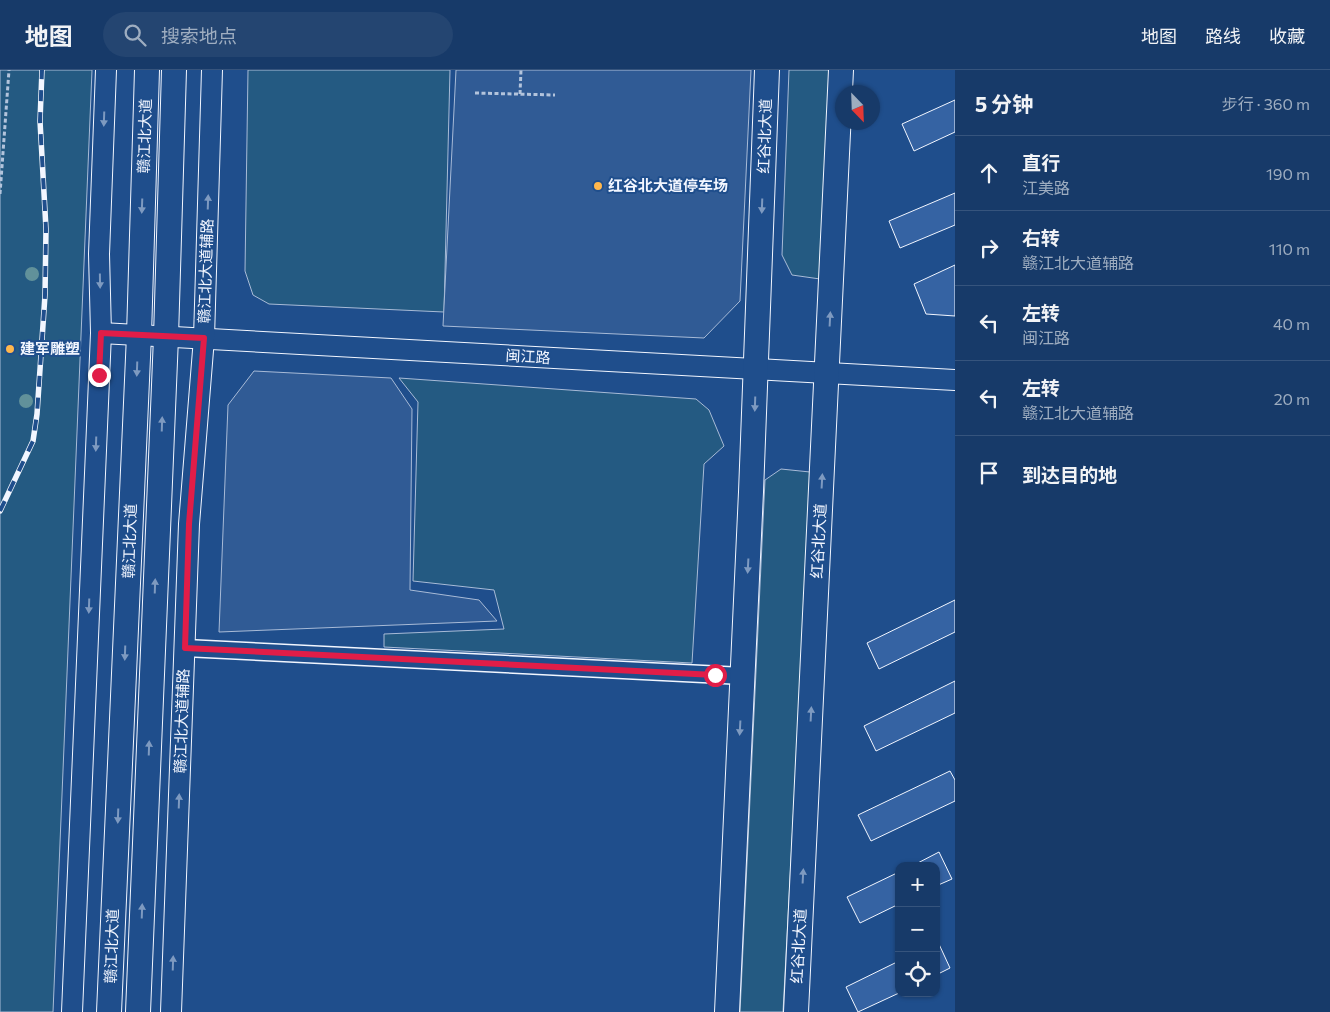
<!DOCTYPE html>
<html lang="zh">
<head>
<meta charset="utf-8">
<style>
  body { margin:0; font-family:Commissioner,"Noto Sans SC",sans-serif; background:#244571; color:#f1f3f6 }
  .controls { position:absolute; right:15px; bottom:15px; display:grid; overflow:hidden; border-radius:10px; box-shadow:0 1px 4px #0004 }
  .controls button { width:45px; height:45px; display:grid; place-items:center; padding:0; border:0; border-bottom:1px solid #36547d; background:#173a69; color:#f1f3f6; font:25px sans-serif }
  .compass { position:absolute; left:835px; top:15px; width:45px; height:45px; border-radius:50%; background:#173a69; box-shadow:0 1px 4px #0004; rotate:157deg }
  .stop { position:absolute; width:15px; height:15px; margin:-11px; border:4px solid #e11d48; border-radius:50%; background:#fff }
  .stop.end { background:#e11d48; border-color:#fff; box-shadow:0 1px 5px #0008 }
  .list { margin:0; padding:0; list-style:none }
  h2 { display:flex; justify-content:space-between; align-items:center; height:65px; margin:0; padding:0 20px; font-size:21px }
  h2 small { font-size:16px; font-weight:400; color:#9eadc0 }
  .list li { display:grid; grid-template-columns:32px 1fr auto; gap:15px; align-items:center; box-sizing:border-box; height:75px; padding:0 20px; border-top:1px solid #36547d }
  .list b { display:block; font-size:19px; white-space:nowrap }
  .list p { margin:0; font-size:16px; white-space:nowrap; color:#9eadc0 }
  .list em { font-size:16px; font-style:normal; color:#9eadc0 }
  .icon { flex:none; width:28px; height:28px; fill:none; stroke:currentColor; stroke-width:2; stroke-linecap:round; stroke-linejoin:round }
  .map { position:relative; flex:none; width:955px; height:942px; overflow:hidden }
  header { display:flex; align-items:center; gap:30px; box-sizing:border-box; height:70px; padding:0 25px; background:#173a69; border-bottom:1px solid #36547d }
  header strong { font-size:24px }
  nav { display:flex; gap:28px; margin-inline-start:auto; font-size:18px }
  .search { width:350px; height:45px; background:#244571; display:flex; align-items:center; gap:12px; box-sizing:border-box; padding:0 18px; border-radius:28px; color:#9eadc0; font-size:19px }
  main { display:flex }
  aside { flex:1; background:#173a69 }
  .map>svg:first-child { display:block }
  .green { fill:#245a82; stroke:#a8bbd7 }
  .parking { fill:#305b95; stroke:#a8bbd7 }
  .building { fill:#3563a3; stroke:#f2f6ff }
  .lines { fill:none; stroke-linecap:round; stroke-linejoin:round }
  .minor-casing { stroke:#f2f6ff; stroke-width:19 }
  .tertiary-casing { stroke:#f2f6ff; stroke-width:22 }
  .secondary-casing { stroke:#f2f6ff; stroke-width:26 }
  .path { stroke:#b3c4dc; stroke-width:3; stroke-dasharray:4 2.5; stroke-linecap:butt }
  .minor { stroke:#1f4e8c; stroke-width:16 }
  .tertiary { stroke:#1f4e8c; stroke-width:20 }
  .secondary { stroke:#1f4e8c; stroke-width:24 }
  .rail-casing { stroke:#f2f6ff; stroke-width:5.5 }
  .rail { stroke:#1f4e8c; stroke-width:4; stroke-dasharray:11; stroke-linecap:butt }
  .tree { fill:#61919a }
  .oneway { fill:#7e9ac0 }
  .route { stroke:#e11d48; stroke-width:6 }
  .poi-dot { fill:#ffb74d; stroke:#1f4e8c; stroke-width:2 }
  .labels { text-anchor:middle; stroke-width:4; stroke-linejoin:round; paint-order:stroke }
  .street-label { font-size:15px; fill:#f2f6ff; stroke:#1f4e8c }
  .poi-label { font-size:15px; font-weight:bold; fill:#f2f6ff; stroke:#1f4e8c; text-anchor:start }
</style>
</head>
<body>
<header>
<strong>地图</strong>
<div class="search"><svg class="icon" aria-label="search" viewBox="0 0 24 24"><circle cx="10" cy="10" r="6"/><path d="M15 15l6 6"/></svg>搜索地点</div>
<nav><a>地图</a><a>路线</a><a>收藏</a></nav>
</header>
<main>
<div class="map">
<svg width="955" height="942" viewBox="0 0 955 942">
  <rect width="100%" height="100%" fill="#1f4e8c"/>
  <g class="green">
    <path d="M0,0h92l-39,942h-53z"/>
    <path d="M248,0h202l-6,242 -175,-8 -16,-9 -8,-24z"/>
    <path d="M789,0h45l-14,209 -28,-4 -10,-20z"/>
    <path d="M399,308l297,21 13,11 15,36 -20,18 -12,199 -308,-16v-13l120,-5 -10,-39 -81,-9 5,-179z"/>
    <path d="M781,399l29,3v28l-27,512h-43l25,-532z"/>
  </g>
  <g class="parking">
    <path d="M456,0h295l-11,231 -36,37 -261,-12z"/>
    <path d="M254,301l137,7 21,31 -2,181 69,10 18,21 -278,11 9,-227z"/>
  </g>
  <g class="building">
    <path d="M955,30v32l-41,19 -12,-27z"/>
    <path d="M955,123v32l-55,23 -11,-27z"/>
    <path d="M955,195v51l-29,-2 -12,-30z"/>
    <path d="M955,530v32l-76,37 -12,-26z"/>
    <path d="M955,611v32l-79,38 -12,-25z"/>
    <path d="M950,701l5,9v21l-84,40 -13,-26z"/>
    <path d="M939,782l13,27 -16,7v-20h-24z"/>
    <path d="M899,802v32l-39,19 -13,-26z"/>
    <path d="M938,872l12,26 -14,7v-32z"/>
    <path d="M899,891v32l-41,19 -12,-25z"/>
  </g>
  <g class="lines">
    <g class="minor-casing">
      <path id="minor" d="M185,578l558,28"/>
    </g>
    <g class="tertiary-casing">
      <g id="tertiary">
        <path d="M101,263l854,47"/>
        <path d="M72,942l29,-679 -2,-79 7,-184"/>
        <path d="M171,942l18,-488 15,-186 8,-268"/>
      </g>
    </g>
    <g class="secondary-casing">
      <g id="secondary">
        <path d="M109,942l30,-677 8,-265"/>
        <path d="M138,942l28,-675 8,-267"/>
        <path d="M727,942l24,-520 16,-422"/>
        <path d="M796,942l45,-942"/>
      </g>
    </g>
    <g class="path">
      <path d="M475,23l80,2"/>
      <path d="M520,24l1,-24"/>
      <path d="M0,124l9,-124"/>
    </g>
    <use href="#minor" class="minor"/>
    <use href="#tertiary" class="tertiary"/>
    <use href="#secondary" class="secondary"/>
    <g class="rail-casing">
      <path id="rail" d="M0,441l33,-70 4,-27 8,-119 1,-66 -6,-108 2,-51"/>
    </g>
    <use href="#rail" class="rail"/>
  </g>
  <g class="tree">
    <circle cx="32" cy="204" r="7"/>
    <circle cx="26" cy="331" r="7"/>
  </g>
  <defs><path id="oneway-solid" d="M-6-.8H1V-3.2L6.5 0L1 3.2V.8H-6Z" transform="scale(1.25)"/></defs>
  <g class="oneway">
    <use href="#oneway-solid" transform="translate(104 49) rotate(92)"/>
    <use href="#oneway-solid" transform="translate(208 132) rotate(-88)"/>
    <use href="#oneway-solid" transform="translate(142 136) rotate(92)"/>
    <use href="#oneway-solid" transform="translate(762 136) rotate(92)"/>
    <use href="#oneway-solid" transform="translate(100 211) rotate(89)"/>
    <use href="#oneway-solid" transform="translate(830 249) rotate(-87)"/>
    <use href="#oneway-solid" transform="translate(137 299) rotate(92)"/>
    <use href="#oneway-solid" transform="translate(755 334) rotate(92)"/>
    <use href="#oneway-solid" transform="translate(162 354) rotate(-88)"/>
    <use href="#oneway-solid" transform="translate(96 374) rotate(92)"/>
    <use href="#oneway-solid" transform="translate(822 411) rotate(-87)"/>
    <use href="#oneway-solid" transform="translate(748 496) rotate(93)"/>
    <use href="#oneway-solid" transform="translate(155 516) rotate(-88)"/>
    <use href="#oneway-solid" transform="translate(89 536) rotate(92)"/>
    <use href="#oneway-solid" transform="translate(125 583) rotate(92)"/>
    <use href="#oneway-solid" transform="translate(811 644) rotate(-87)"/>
    <use href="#oneway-solid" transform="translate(740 658) rotate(93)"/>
    <use href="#oneway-solid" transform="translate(149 678) rotate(-88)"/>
    <use href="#oneway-solid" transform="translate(179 731) rotate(-88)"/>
    <use href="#oneway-solid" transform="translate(118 746) rotate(92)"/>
    <use href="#oneway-solid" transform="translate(803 806) rotate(-87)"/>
    <use href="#oneway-solid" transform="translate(142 841) rotate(-88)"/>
    <use href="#oneway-solid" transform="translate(173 893) rotate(-88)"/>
  </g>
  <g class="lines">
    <path class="route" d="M99,305l2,-42 103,5 -15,186 -4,124 530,27"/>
  </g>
  <g class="poi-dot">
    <circle cx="598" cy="116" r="5"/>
    <circle cx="10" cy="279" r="5"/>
  </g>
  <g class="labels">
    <g class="street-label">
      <text transform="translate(145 66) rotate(-88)" y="5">赣江北大道</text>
      <text transform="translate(765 66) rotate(-88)" y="5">红谷北大道</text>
      <text transform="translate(206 201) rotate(-88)" y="5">赣江北大道辅路</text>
      <text transform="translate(528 287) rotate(3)" y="5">闽江路</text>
      <text transform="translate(130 471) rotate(-88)" y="5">赣江北大道</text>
      <text transform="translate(819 471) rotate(-87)" y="5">红谷北大道</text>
      <text transform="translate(182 651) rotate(-88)" y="5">赣江北大道辅路</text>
      <text transform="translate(112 876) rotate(-88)" y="5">赣江北大道</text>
      <text transform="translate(799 876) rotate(-87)" y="5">红谷北大道</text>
    </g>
    <g class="poi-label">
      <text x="608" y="121">红谷北大道停车场</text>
      <text x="20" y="284">建军雕塑</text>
    </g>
  </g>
</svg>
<div class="controls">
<button>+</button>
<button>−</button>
<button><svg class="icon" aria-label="locate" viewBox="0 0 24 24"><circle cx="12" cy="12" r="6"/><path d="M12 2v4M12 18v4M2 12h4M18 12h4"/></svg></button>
</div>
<svg class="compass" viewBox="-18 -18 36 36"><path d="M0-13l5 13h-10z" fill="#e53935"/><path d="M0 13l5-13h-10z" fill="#9eadc0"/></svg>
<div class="stop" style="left:715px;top:605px"></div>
<div class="stop end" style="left:99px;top:305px"></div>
</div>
<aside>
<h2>5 分钟<small>步行 · 360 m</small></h2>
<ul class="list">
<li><svg class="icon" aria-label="ahead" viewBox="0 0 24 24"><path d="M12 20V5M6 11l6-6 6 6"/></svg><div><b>直行</b><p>江美路</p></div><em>190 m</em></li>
<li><svg class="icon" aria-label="right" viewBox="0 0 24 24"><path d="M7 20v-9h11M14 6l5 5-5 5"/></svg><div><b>右转</b><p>赣江北大道辅路</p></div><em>110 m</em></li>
<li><svg class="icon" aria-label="left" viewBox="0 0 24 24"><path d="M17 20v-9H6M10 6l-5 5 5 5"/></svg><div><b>左转</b><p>闽江路</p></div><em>40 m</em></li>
<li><svg class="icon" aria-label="left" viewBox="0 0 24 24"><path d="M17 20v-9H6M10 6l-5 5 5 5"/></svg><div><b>左转</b><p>赣江北大道辅路</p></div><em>20 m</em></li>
<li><svg class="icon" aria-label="arrive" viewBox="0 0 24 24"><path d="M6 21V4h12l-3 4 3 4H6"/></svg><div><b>到达目的地</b></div></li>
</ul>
</aside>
</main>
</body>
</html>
